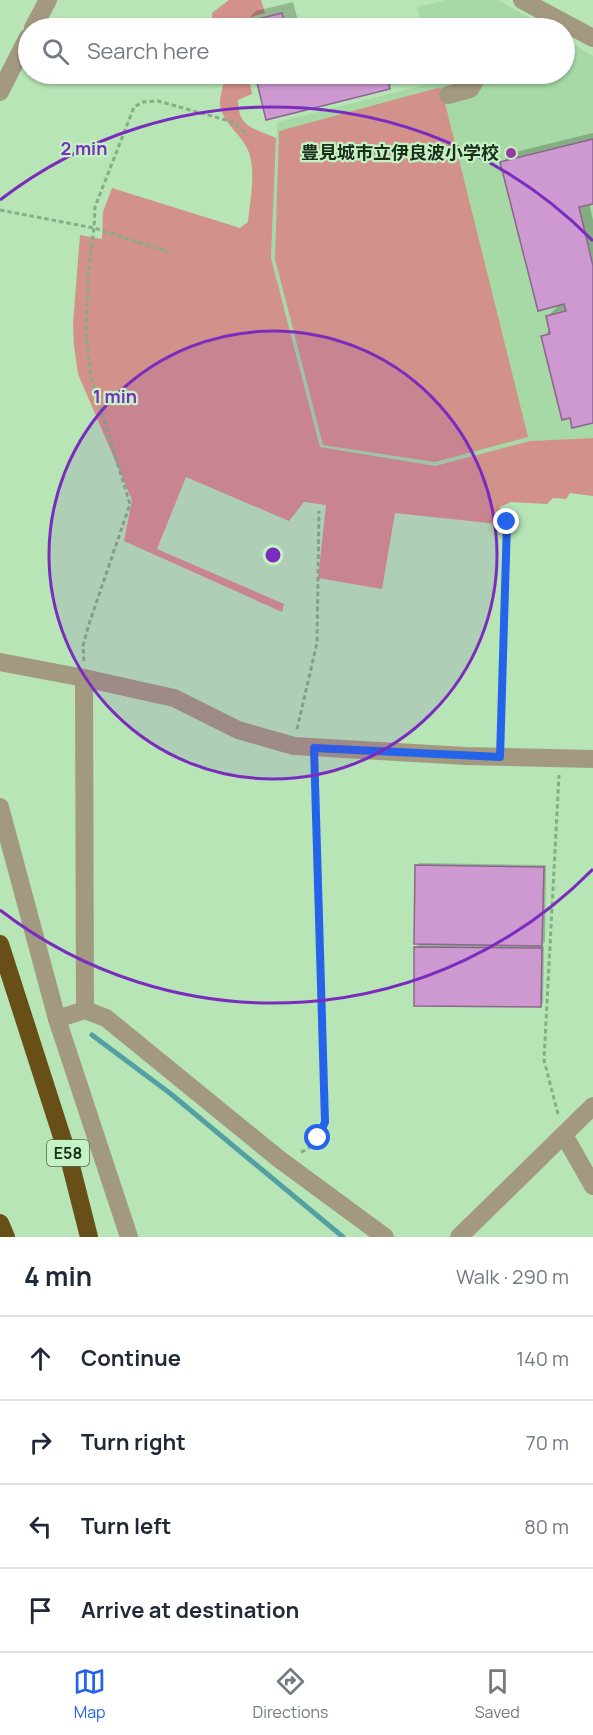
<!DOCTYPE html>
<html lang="en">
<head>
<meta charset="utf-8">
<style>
  body { margin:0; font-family:Manrope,"Noto Sans JP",sans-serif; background:#f2f2f3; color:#1f2937 }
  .stop { position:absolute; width:18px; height:18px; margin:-14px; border:4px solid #2563eb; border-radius:50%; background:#fff }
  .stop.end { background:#2563eb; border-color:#fff; box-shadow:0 2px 6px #0008 }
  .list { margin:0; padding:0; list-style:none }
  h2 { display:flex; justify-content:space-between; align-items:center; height:78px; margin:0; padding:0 24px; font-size:26px }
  h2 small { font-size:20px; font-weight:400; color:#747a83 }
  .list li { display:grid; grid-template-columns:39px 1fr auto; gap:18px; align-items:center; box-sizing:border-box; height:84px; padding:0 24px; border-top:2px solid #e0e1e3 }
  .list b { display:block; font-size:22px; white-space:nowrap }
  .list em { font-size:20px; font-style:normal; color:#747a83 }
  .icon { flex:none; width:33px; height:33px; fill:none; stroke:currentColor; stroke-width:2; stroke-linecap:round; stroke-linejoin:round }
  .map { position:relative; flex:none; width:593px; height:1237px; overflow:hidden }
  .search { position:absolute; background:#fff; box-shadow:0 2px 4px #0004; left:18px; right:18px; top:18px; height:66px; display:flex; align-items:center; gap:15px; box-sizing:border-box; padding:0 21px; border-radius:33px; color:#747a83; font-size:22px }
  .sheet { height:414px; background:#fff }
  nav { display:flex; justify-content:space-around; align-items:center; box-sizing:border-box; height:84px; border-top:2px solid #e0e1e3; background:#fff; font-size:16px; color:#747a83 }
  nav a { display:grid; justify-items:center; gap:3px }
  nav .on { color:#2563eb }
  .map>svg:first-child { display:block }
  .built { fill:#a6d9a6 }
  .green { fill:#d3918b }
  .shadow { fill:#0003 }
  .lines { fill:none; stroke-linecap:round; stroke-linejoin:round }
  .stream { stroke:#53a0a2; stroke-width:5 }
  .building { fill:#cd99d0; stroke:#8c648e; stroke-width:1.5 }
  .path { stroke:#87ad87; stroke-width:3; stroke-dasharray:4.5 3; stroke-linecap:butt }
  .minor { stroke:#a39880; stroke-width:18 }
  .highway { stroke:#684f17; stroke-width:18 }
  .route { stroke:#2563eb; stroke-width:8 }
  .ring { fill:none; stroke:#7b2cbf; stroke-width:3 }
  .poi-dot { fill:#9838a0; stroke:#c4f2c3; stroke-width:2 }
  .labels { text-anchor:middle; stroke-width:4.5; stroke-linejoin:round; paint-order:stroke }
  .shield { fill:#c4f2c3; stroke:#4e684d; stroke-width:1.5 }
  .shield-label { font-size:16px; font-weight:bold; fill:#1b2d1b }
  .poi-label { font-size:18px; font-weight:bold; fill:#1b2d1b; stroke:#c4f2c3; text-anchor:end }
  .centre { fill:#7b2cbf; stroke:#c4f2c3; stroke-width:3 }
  .ring-label { font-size:18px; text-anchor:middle; font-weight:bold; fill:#7b2cbf; stroke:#c4f2c3; stroke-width:4.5; stroke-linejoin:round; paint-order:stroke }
</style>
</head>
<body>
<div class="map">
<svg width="593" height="1237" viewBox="0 0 593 1237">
  <rect width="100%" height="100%" fill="#b7e5b6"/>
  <g class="built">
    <path d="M447,0h51l49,28h-125l-5,-21z"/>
    <path d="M565,39l28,17v382l-63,3 -95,25 -115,-19 -49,-189 6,-136 160,-40 -2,-8h129z"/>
  </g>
  <g class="green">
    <path d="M229,0h32l4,13 -27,8 1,7h-27v-15z"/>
    <path d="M223,74h25l4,20 -14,6c0,28 16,28 38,38l-5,120 49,189 115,19 95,-25 63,-3v58l-23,-3 -4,6 -13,-1 -6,6 -36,-2 -11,5 -2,17 -103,-11 -13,76 -64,-11 8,-73 -22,-3 -15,19 -103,-44 -29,72 127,55 -2,8 -158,-71 8,-41 -54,-126 -4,-28 -1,-22 7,-89 22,4 1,-27 9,-24 128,40 8,-6c2,-21 9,-55 -1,-74 -7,-14 -21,-23 -26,-38 -4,-11 5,-25 2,-36z"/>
    <path d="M441,87l87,350 -93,25 -112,-17 -48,-186 4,-128z"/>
  </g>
  <g class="shadow">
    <path d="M293,2l7,26h-55l-1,-5 12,-12z"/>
    <path d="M256,74h145v1l-12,12 -122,31z"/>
    <path d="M593,133v69l-4,1 4,17v201l-50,-84 7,-8 -3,-12 13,-13 -58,-141 9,-10z"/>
    <path d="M419,863l127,2 -1,77 -5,4h4l-1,57 -2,3 -125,-59 5,-4 -4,-77z"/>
  </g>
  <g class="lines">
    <path class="stream" d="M92,1035l79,59 172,143"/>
  </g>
  <g class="building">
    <path d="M282,13l4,15h-42l-2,-5z"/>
    <path d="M255,74h131l4,15 -124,31z"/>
    <path d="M593,139v65l-14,3 14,59v157l-21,5 -2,-10 -8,2 -21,-84 9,-2 -4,-18 20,-5 -2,-7 -26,7 -38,-149z"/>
    <path d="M415,865l129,2 -2,79 -128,-2z"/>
    <path d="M414,947l128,1 -1,59 -127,-1z"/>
  </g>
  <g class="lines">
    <g class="path">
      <path d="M0,210l94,18 75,24"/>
      <path d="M84,661l-1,-15 6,-22 41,-120 -39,-127 -5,-42 2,-60 6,-47 1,-21 39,-100 9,-5 15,-1 75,21 15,13"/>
      <path d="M297,729l20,-86 2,-132"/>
      <path d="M500,740l7,-218"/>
      <path d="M558,1114l-14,-54 15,-285"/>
      <path d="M301,1152c14,-5 19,-18 24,-30l-11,-358"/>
    </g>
    <g class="minor">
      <path d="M522,0l71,38"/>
      <path d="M33,28l15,-28"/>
      <path d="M0,92l28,-55"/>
      <path d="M448,95l22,-6 9,-15"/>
      <path d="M0,662l84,16 90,20 64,32 56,16 171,10 128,3"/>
      <path d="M84,678l1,332"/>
      <path d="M0,807l57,212 72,218"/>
      <path d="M57,1019l28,-9 21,8 173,141 106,78"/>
      <path d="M564,1135l29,51"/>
      <path d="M459,1237l134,-131"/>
    </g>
    <g class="highway">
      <path d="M0,944l70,218 19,75"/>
      <path d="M0,1223l6,14"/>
    </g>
  </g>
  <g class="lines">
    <path class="route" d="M318,1138l7,-16 -11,-374 186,9 7,-235"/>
  </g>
  <circle cx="273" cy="555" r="224" fill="#7b2cbf" fill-opacity=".12"/>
  <g class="ring">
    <circle cx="273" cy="555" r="224"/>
    <path d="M593 869A448 448 0 0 1 0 910M0 200A448 448 0 0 1 593 241"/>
  </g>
  <circle class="poi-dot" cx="511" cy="153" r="6"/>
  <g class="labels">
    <rect class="shield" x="47" y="1140" width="42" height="26" rx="4.5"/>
    <g class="shield-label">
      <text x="68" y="1159">E58</text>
    </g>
    <g class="poi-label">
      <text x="499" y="159">豊見城市立伊良波小学校</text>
    </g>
  </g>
  <circle cx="273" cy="555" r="9" class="centre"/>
  <g class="ring-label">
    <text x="84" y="155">2 min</text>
    <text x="115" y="403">1 min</text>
  </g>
</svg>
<div class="stop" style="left:318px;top:1138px"></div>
<div class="stop end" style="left:507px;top:522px"></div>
<div class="search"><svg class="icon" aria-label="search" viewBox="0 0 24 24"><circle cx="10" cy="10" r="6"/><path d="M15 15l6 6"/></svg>Search here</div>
</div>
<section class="sheet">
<h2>4 min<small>Walk · 290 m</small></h2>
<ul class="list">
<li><svg class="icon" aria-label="ahead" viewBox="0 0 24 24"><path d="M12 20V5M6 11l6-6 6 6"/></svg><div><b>Continue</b></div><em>140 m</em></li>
<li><svg class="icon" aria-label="right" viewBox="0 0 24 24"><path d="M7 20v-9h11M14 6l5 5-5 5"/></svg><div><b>Turn right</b></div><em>70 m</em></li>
<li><svg class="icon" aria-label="left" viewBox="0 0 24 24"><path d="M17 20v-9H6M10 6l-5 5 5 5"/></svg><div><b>Turn left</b></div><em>80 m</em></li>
<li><svg class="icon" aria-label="arrive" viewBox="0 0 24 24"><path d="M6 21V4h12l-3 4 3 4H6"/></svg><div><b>Arrive at destination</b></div></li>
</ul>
</section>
<nav>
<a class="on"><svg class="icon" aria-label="map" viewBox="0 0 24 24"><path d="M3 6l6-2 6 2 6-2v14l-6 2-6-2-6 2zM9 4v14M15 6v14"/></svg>Map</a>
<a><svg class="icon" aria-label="directions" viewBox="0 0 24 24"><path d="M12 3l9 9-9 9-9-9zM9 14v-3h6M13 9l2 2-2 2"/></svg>Directions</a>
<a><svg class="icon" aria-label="saved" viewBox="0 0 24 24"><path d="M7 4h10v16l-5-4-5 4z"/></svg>Saved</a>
</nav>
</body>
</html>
